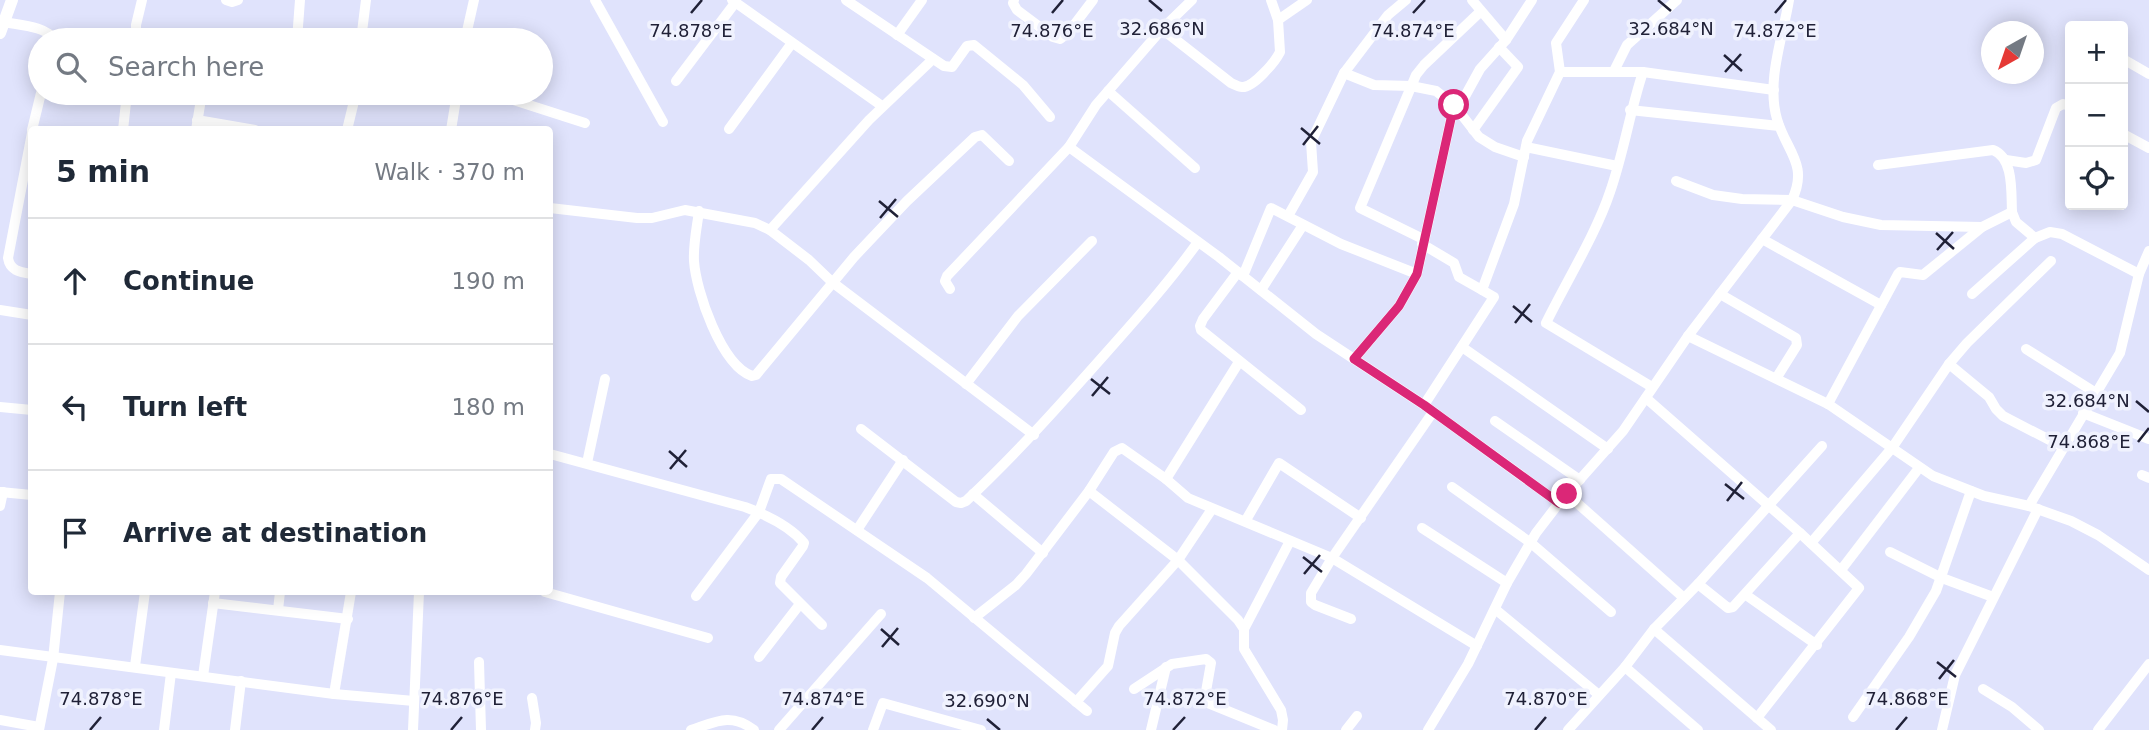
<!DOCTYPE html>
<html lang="en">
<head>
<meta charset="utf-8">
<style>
  body { margin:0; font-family:"DejaVu Sans",sans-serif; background:#f2f2f3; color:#1f2937 }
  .controls { position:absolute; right:21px; top:21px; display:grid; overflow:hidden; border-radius:7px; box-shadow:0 4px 18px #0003 }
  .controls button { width:63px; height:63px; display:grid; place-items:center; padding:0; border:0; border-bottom:2px solid #e0e1e3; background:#fff; color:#1f2937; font:35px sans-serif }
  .compass { position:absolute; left:1981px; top:21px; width:63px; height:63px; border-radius:50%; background:#fff; box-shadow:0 4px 18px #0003; rotate:220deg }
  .stop { position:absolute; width:21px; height:21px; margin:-16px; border:5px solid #db2777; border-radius:50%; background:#fff }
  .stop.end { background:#db2777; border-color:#fff; box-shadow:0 2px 7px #0008 }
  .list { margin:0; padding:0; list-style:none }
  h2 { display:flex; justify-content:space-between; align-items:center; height:91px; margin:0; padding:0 28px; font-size:30px }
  h2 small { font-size:23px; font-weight:400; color:#747a83 }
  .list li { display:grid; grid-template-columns:46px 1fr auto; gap:21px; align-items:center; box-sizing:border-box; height:126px; padding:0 28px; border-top:2px solid #e0e1e3 }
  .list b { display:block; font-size:26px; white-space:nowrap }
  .list em { font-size:23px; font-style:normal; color:#747a83 }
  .icon { flex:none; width:38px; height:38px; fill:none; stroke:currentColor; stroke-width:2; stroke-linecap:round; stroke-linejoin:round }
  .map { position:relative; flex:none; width:2149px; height:730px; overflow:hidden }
  .search { position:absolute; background:#fff; box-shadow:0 4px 18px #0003; left:28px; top:28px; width:525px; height:77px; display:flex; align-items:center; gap:18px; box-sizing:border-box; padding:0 24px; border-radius:38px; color:#747a83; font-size:26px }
  .panel { position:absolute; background:#fff; box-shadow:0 4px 18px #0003; left:28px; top:126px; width:525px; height:469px; border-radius:7px }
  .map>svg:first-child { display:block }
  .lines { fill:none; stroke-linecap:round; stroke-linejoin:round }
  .minor { stroke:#fff; stroke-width:10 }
  .major { stroke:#fff; stroke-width:12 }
  .route { stroke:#db2777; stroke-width:9 }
  .ticks { fill:none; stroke:#202137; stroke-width:2.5 }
  .ticks-label { font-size:18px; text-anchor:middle; fill:#202137; stroke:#f0f2fe; stroke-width:7; stroke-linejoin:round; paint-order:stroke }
</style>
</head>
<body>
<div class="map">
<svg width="2149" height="730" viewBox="0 0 2149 730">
  <rect width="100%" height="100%" fill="#e0e3fc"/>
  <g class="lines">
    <g class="minor">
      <path d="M226,0l6,2 6,-2"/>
      <path d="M595,0l68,122"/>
      <path d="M732,0l150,106"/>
      <path d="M846,0l98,66 8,1 15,-21 7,-1 49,40 27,32"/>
      <path d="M1014,0l-1,3 4,7 36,27 7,2 8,-6 25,-33"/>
      <path d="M1472,0l34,40"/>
      <path d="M1278,20l29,-20"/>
      <path d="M4,22c14,3 43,4 50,18"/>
      <path d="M1162,29l69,54c3,1 7,4 11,4 11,1 33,-25 38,-35l-2,-32 -7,-20"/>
      <path d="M897,35l25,-35"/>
      <path d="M136,40v-15l6,-25"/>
      <path d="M297,40l3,-40"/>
      <path d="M361,40l5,-40"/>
      <path d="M465,40l9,-40"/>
      <path d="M2123,59l26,15"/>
      <path d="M1614,71l13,-26 50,-45"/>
      <path d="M1560,72h83l131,18"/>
      <path d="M1643,72c-13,39 -19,80 -33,120 -14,42 -44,90 -64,131l106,64"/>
      <path d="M1344,73l44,-58 18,-15"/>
      <path d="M676,81l59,-78"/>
      <path d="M1108,91l87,77"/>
      <path d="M492,93l93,30"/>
      <path d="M1458,109l22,-40 26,-29 26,-40"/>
      <path d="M1630,110l149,16"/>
      <path d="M197,120l58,10"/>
      <path d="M729,129l63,-86"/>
      <path d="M32,130l9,-37"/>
      <path d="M123,130l4,-37"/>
      <path d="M196,130l6,-37"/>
      <path d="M347,130l9,-37"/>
      <path d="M451,130l6,-37"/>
      <path d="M1473,130l45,-63 -19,-20"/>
      <path d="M32,133l-24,125c2,13 12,14 24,16"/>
      <path d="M2123,134l26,14"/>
      <path d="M1069,147l150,110 97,77 108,71 135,98"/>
      <path d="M1526,147l91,19"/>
      <path d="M2006,160l20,3 10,-3 20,-52 7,-4 7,2"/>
      <path d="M1676,181l37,14 29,4 50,1 51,17 38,8 101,2"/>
      <path d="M550,208l87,10h15l33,-8 70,13 15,7 39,30 23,22 202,153"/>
      <path d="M699,211c-2,16 -6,34 -5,50 2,30 27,104 58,115l4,-1 98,-118 53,-56 68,-64 7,-2 27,26"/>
      <path d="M2012,212l4,10 19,16 15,-6 12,2 77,40"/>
      <path d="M1288,216l25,-44 -2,-30 33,-69 30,12 37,1 25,5 18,14 25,32 16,10 29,10"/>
      <path d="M770,230l99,-110 64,-61"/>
      <path d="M1423,239l-63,-31 56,-133 8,-10 56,-53"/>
      <path d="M1762,239l119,66"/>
      <path d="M1422,244l32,19 5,14 23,13"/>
      <path d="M1238,272l-35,47 -3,7 1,4 100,80"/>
      <path d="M1243,276l28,-68 70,36 76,30"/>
      <path d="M950,289l-5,-8 2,-5 122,-129 27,-42 66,-76 30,-29"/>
      <path d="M1261,290l42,-65"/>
      <path d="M1720,294l76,44 1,7 -20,32"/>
      <path d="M1972,294l63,-56"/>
      <path d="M0,310l32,5"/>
      <path d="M1688,336l140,68 105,72 51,20 45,10 42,15 27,14 51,35"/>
      <path d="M1462,347l146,102"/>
      <path d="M2026,349l70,44"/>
      <path d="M1354,359l45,-53 18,-32 37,-169"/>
      <path d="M1949,364l40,33 7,12 7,7 60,31"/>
      <path d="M966,384l52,-68 74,-75"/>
      <path d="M1646,398l154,135 59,55 -102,130"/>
      <path d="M1828,404l70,-130 2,-2 23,3 59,-48 30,-15c-1,-20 2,-54 -19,-62l-115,15"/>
      <path d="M1424,405l70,-108 -12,-7 32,-86 13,-63 33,-69 -4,-29 28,-43"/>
      <path d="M0,407l32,3"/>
      <path d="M2083,413l66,26"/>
      <path d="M1495,421l85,59"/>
      <path d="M861,429l95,73 5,1 5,-2c51,-48 93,-95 140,-148 32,-36 64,-72 92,-111"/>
      <path d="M550,454l195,53c19,7 45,19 59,36l-1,3 -22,31 -1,6 42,42"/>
      <path d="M587,463l18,-84"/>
      <path d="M2142,475l7,3"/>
      <path d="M1166,479l73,-117"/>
      <path d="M1452,487l79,56 80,69"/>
      <path d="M1089,491l89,69 60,60 6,9v20l37,61 2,10 -1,10"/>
      <path d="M0,492l32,3"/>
      <path d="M973,494l70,59"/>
      <path d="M1567,494l117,104"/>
      <path d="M0,506l3,-14"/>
      <path d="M2029,506l91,-153 19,-79 10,-23"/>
      <path d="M1246,520l33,-57 82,55"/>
      <path d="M1422,528l85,55"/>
      <path d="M857,530l46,-70"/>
      <path d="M1811,543l81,-95 57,-84 18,-21 84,-82"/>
      <path d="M1890,552l52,26 51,19"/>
      <path d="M1841,570l78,-102"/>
      <path d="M1698,584l30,24 5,-1 67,-74"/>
      <path d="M545,592l163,46"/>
      <path d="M1746,595l71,50"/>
      <path d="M696,596l63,-84 12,-33h10l146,99 160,133"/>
      <path d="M213,603l135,16"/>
      <path d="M1495,609l104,86"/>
      <path d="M278,610l2,-18"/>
      <path d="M974,618l42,-33 10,-11 63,-83 25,-39 8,-4 44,31 22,19 144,60 145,88"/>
      <path d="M1351,619l-36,-14 -4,-3v-9l21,-35 101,-146"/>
      <path d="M1244,629l46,-88"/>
      <path d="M1654,629l117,101"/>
      <path d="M0,650l334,44 80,7"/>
      <path d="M759,657l41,-53"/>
      <path d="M479,662l2,68"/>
      <path d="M135,666l10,-74"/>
      <path d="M1625,667l73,63"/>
      <path d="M203,676l12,-84"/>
      <path d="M1134,689l38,-25 34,-5 5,4 -6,34 3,6 66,27"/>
      <path d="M1983,689l29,18 27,23"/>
      <path d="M334,694l17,-102"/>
      <path d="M532,698l4,25 -1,7"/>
      <path d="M1076,702l32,-36 7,-33 4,-7 59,-66 34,-51"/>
      <path d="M1853,717l56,-80 27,-46 35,-100"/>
      <path d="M0,720l39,7"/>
      <path d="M39,730l14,-71 7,-67"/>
      <path d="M164,730l7,-57"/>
      <path d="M235,730l6,-49"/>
      <path d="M413,730l6,-138"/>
      <path d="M691,730c24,-8 40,-18 63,0"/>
      <path d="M779,730l102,-116"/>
      <path d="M873,730l10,-27 98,27"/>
      <path d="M1151,730l15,-63"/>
      <path d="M1346,730l11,-14"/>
      <path d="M1428,730l40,-66 39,-81 29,-50 23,-30 64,-72 65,-95 104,-136c17,-36 -6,-49 -15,-81 -11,-38 6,-82 12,-119"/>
      <path d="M1568,730l57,-63 29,-38 44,-45 124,-138"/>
      <path d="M1942,730l13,-55 83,-166"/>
      <path d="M2098,730l51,-66"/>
    </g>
    <path class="major" d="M0,33l12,-33"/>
  </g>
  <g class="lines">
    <path class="route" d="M1454,105l-37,169 -18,32 -45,53 70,46 135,98 8,-9"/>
  </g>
  <path class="ticks" d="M1149,0l13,11M1658,0l13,11M691,13l11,-13M1052,13l11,-13M1413,13l12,-13M1775,13l11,-13M1724,55l18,16M1725,72l16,-18M1301,128l19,16M1303,145l15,-19M879,201l19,16M880,218l16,-19M1936,233l18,16M1937,250l16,-18M1513,306l19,16M1515,323l15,-19M1091,379l19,15M1092,396l16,-19M2136,401l13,11M2138,442l11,-14M669,451l18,16M670,469l16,-19M1725,484l19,15M1727,501l15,-19M1303,557l19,15M1304,574l16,-19M881,629l18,16M882,647l16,-19M1937,662l19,15M1939,679l15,-19M987,719l13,11M90,730l11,-13M451,730l11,-13M812,730l11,-13M1173,730l12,-13M1535,730l11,-13M1896,730l11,-13"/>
  <g class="ticks-label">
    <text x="1162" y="35">32.686°N</text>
    <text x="1671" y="35">32.684°N</text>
    <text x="691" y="37">74.878°E</text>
    <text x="1052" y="37">74.876°E</text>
    <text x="1413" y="37">74.874°E</text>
    <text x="1775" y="37">74.872°E</text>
    <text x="2087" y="407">32.684°N</text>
    <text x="2089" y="448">74.868°E</text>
    <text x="101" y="705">74.878°E</text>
    <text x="462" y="705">74.876°E</text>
    <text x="823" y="705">74.874°E</text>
    <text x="1185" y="705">74.872°E</text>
    <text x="1546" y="705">74.870°E</text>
    <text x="1907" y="705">74.868°E</text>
    <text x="987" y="707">32.690°N</text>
  </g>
</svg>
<div class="controls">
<button>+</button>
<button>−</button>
<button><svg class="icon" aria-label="locate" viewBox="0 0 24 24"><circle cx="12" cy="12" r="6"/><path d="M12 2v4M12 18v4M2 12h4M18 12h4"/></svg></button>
</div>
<svg class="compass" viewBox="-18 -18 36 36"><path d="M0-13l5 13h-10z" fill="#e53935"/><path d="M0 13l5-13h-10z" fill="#747a83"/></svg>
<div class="stop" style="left:1454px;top:105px"></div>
<div class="stop end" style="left:1567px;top:494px"></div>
<div class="search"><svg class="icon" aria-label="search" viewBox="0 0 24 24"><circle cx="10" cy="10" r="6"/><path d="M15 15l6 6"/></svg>Search here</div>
<section class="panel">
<h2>5 min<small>Walk · 370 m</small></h2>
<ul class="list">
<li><svg class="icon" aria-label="ahead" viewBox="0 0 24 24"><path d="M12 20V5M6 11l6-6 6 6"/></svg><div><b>Continue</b></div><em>190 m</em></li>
<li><svg class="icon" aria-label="left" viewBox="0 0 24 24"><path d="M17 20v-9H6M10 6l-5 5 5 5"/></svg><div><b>Turn left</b></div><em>180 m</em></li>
<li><svg class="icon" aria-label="arrive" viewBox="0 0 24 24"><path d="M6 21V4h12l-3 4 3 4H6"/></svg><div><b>Arrive at destination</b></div></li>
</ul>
</section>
</div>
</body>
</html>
